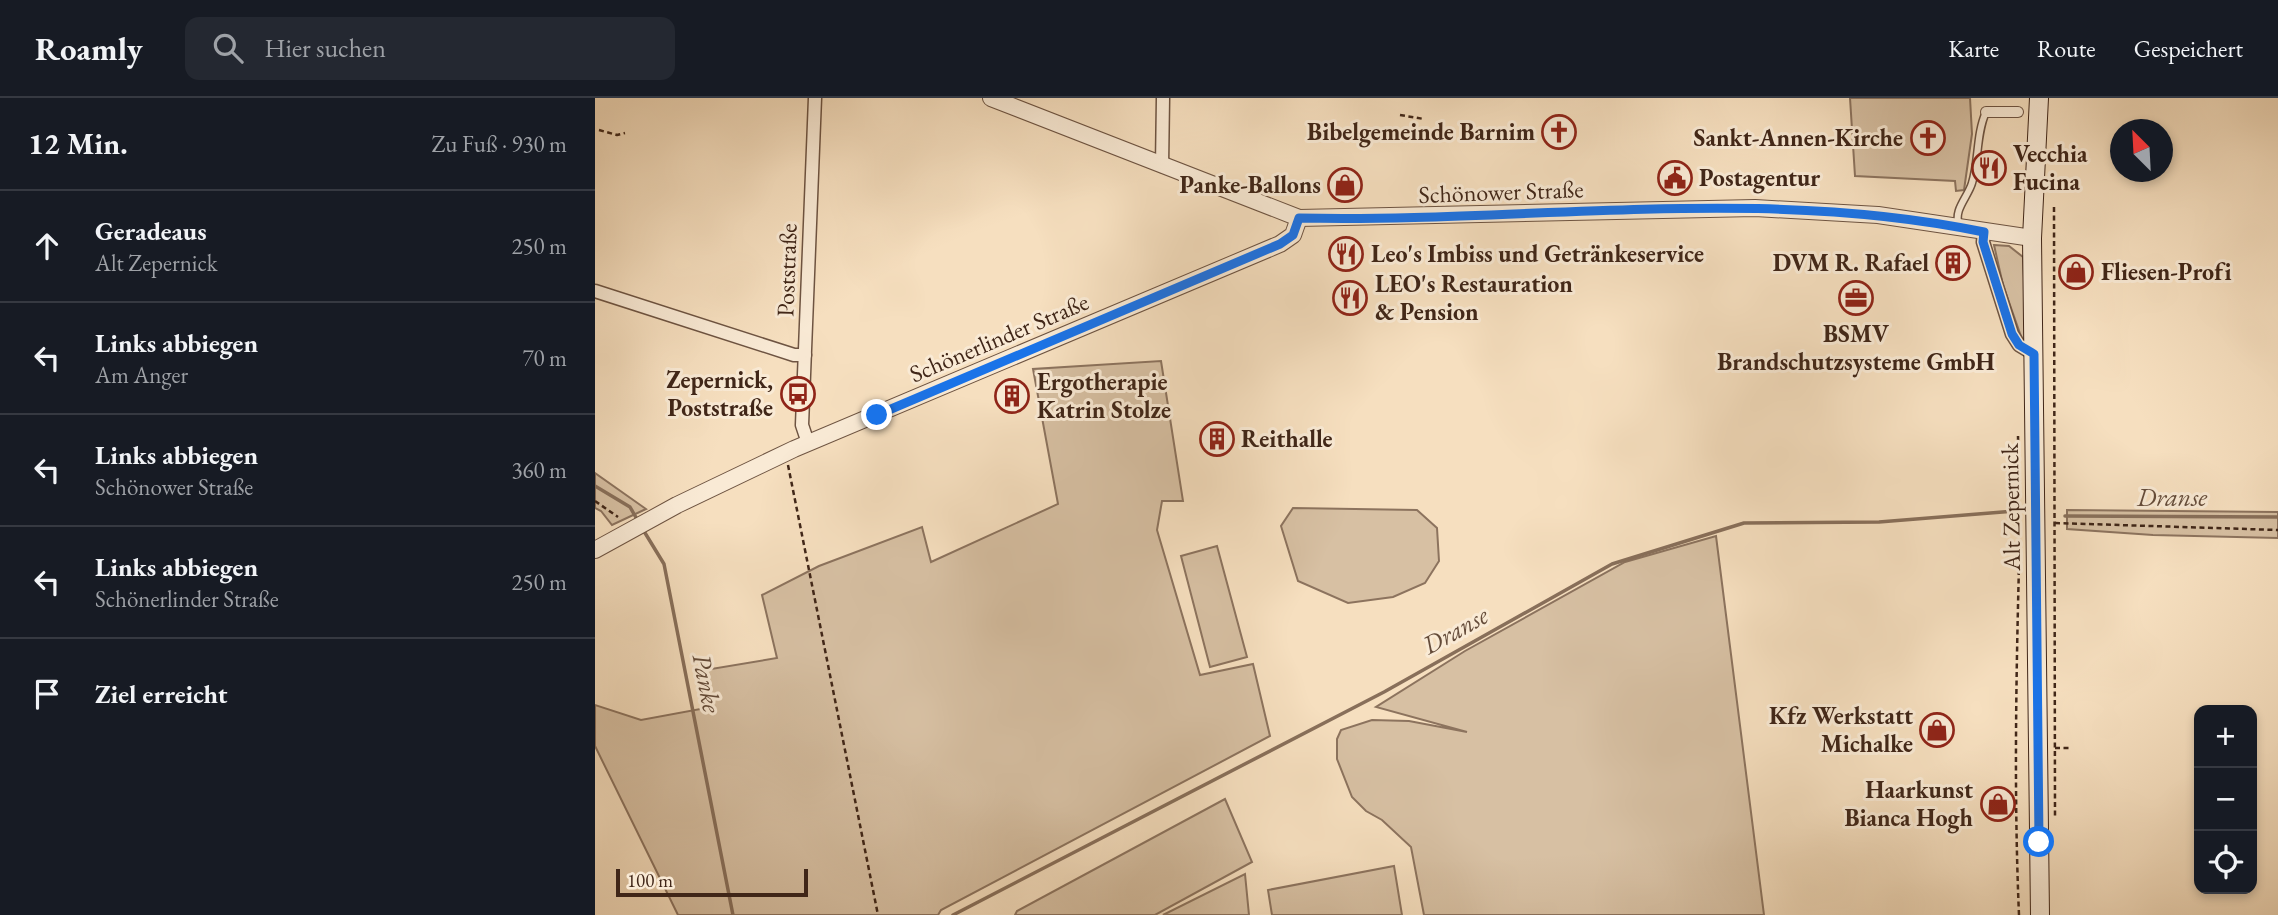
<!DOCTYPE html>
<html lang="de">
<head>
<meta charset="utf-8">
<style>
  body { margin:0; font-family:"EB Garamond",serif; background:#242831; color:#f1f3f6 }
  .controls { position:absolute; right:21px; bottom:21px; display:grid; overflow:hidden; border-radius:14px; box-shadow:0 4px 10px #0003 }
  .controls button { width:63px; height:63px; display:grid; place-items:center; padding:0; border:0; border-bottom:2px solid #363941; background:#171b24; color:#f1f3f6; font:35px sans-serif }
  .compass { position:absolute; left:1515px; top:21px; width:63px; height:63px; border-radius:50%; background:#171b24; box-shadow:0 4px 10px #0003; rotate:336deg }
  .scale { position:absolute; left:21px; bottom:18px; width:192px; box-sizing:border-box; padding-left:7px; border:4px solid #402618; border-top:0; font-size:19px; line-height:24px; white-space:nowrap; color:#402618; -webkit-text-stroke:5px #f9ead5; paint-order:stroke }
  .stop { position:absolute; width:21px; height:21px; margin:-16px; border:5px solid #1a73e8; border-radius:50%; background:#fff }
  .stop.end { background:#1a73e8; border-color:#fff; box-shadow:0 2px 7px #0008 }
  .list { margin:0; padding:0; list-style:none }
  h2 { display:flex; justify-content:space-between; align-items:center; height:91px; margin:0; padding:0 28px; font-size:30px }
  h2 small { font-size:23px; font-weight:400; color:#9ea1a6 }
  .list li { display:grid; grid-template-columns:46px 1fr auto; gap:21px; align-items:center; box-sizing:border-box; height:112px; padding:0 28px; border-top:2px solid #363941 }
  .list b { display:block; font-size:26px; white-space:nowrap }
  .list p { margin:0; font-size:23px; white-space:nowrap; color:#9ea1a6 }
  .list em { font-size:23px; font-style:normal; color:#9ea1a6 }
  .icon { flex:none; width:38px; height:38px; fill:none; stroke:currentColor; stroke-width:2; stroke-linecap:round; stroke-linejoin:round }
  .map { position:relative; flex:none; width:1683px; height:817px; overflow:hidden }
  header { display:flex; align-items:center; gap:42px; box-sizing:border-box; height:98px; padding:0 35px; background:#171b24; border-bottom:2px solid #363941 }
  header strong { font-size:33px }
  nav { display:flex; gap:38px; margin-inline-start:auto; font-size:24px }
  .search { width:490px; height:63px; background:#242831; display:flex; align-items:center; gap:18px; box-sizing:border-box; padding:0 24px; border-radius:14px; color:#9ea1a6; font-size:26px }
  main { display:flex }
  aside { flex:1; background:#171b24 }
  .map>svg:first-child { display:block }
  .green { fill:#d7c0a3; stroke:#8c735e; stroke-width:2 }
  .lines { fill:none; stroke-linecap:round; stroke-linejoin:round }
  .stream { stroke:#886f5a; stroke-width:3.5 }
  .service-casing { stroke:#6e5442; stroke-width:9 }
  .pedestrian-casing { stroke:#6e5442; stroke-width:12 }
  .minor-casing { stroke:#6e5442; stroke-width:15 }
  .tertiary-casing { stroke:#6e5442; stroke-width:18 }
  .secondary-casing { stroke:#402618; stroke-width:20 }
  .path { stroke:#402618; stroke-width:2.5; stroke-dasharray:5 3.5; stroke-linecap:butt }
  .service { stroke:#f9ead5; stroke-width:6 }
  .pedestrian { stroke:#f9ead5; stroke-width:10 }
  .minor { stroke:#f9ead5; stroke-width:12 }
  .tertiary { stroke:#f9ead5; stroke-width:16 }
  .secondary { stroke:#f9ead5; stroke-width:18 }
  .route { stroke:#1a73e8; stroke-width:9 }
  .labels { text-anchor:middle; stroke-width:6; stroke-linejoin:round; paint-order:stroke }
  .poi-label { font-size:24px; font-weight:bold; fill:#402618; stroke:#f9ead5; text-anchor:end }
  .street-label { font-size:24px; fill:#402618; stroke:#f9ead5 }
  .water-label { font-size:26px; font-style:italic; fill:#644b39; stroke:#f9ead5 }
</style>
</head>
<body>
<header>
<strong>Roamly</strong>
<div class="search"><svg class="icon" aria-label="search" viewBox="0 0 24 24"><circle cx="10" cy="10" r="6"/><path d="M15 15l6 6"/></svg>Hier suchen</div>
<nav><a>Karte</a><a>Route</a><a>Gespeichert</a></nav>
</header>
<main>
<aside>
<h2>12 Min.<small>Zu Fuß · 930 m</small></h2>
<ul class="list">
<li><svg class="icon" aria-label="ahead" viewBox="0 0 24 24"><path d="M12 20V5M6 11l6-6 6 6"/></svg><div><b>Geradeaus</b><p>Alt Zepernick</p></div><em>250 m</em></li>
<li><svg class="icon" aria-label="left" viewBox="0 0 24 24"><path d="M17 20v-9H6M10 6l-5 5 5 5"/></svg><div><b>Links abbiegen</b><p>Am Anger</p></div><em>70 m</em></li>
<li><svg class="icon" aria-label="left" viewBox="0 0 24 24"><path d="M17 20v-9H6M10 6l-5 5 5 5"/></svg><div><b>Links abbiegen</b><p>Schönower Straße</p></div><em>360 m</em></li>
<li><svg class="icon" aria-label="left" viewBox="0 0 24 24"><path d="M17 20v-9H6M10 6l-5 5 5 5"/></svg><div><b>Links abbiegen</b><p>Schönerlinder Straße</p></div><em>250 m</em></li>
<li><svg class="icon" aria-label="arrive" viewBox="0 0 24 24"><path d="M6 21V4h12l-3 4 3 4H6"/></svg><div><b>Ziel erreicht</b></div></li>
</ul>
</aside>
<div class="map">
<svg width="1683" height="817" viewBox="0 0 1683 817">
  <rect width="100%" height="100%" fill="#f6dfbf"/>
  <filter id="stains"><feTurbulence type="fractalNoise" baseFrequency=".00286" numOctaves="4"/><feColorMatrix values="0 0 0 0 .2 0 0 0 0 .09 0 0 0 0 .02 0 0 0 .5 -.17"/></filter>
  <radialGradient id="worn" r=".72"><stop offset=".6" stop-color="#630" stop-opacity="0"/><stop offset="1" stop-color="#630" stop-opacity=".3"/></radialGradient>
  <g class="green">
    <path d="M1255,0h120l2,36 -8,56 -8,1 -1,-10 -100,-5z"/>
    <path d="M1399,147l15,1 14,11 4,83 -4,2 -20,-57z"/>
    <path d="M566,263l22,140h-21l-5,29 43,145 53,-11 17,72 -329,174 -3,5h-260l-83,-169v-41l46,15 65,-12 -7,-37 78,-13 -15,-63 57,-29 103,-39 9,35 127,-58 -25,-135z"/>
    <path d="M0,375l51,36 -34,16 -11,-14 -6,-3z"/>
    <path d="M698,410l124,2 20,18 2,33 -14,22 -32,14 -45,6 -50,-22 -17,-55z"/>
    <path d="M1472,412l211,2v26l-125,-3 -86,-6z"/>
    <path d="M1121,438l48,379h-340l-13,-68 -29,-27 -16,-9 -14,-14 -15,-38v-20l4,-9 31,-10 37,1 58,11 -91,-25 89,-56 160,-89z"/>
    <path d="M622,448l30,111 -37,10 -29,-111z"/>
    <path d="M630,701l27,63 -97,53h-140l2,-4z"/>
    <path d="M799,768l8,49h-130l-4,-25z"/>
    <path d="M650,776l4,41h-86z"/>
  </g>
  <g class="lines">
    <g class="stream">
      <path d="M0,388l35,21 8,14"/>
      <path d="M1470,418l213,1"/>
      <path d="M47,430l22,36 69,351"/>
      <path d="M358,817l431,-223 228,-128 132,-41 135,-1 136,-11"/>
    </g>
    <g class="service-casing">
      <path id="service" d="M1364,127c-6,-15 9,-28 13,-42 7,-22 4,-49 14,-71"/>
    </g>
    <g class="pedestrian-casing">
      <path id="pedestrian" d="M1391,14h32"/>
    </g>
    <g class="minor-casing">
      <g id="minor">
        <path d="M567,68l1,-68"/>
        <path d="M1389,134l-1,10 29,92 7,11 15,9"/>
        <path d="M0,193l199,64h11"/>
        <path d="M213,345l-6,-18 13,-327"/>
      </g>
    </g>
    <g class="tertiary-casing">
      <g id="tertiary">
        <path d="M396,0l308,120 456,-10 123,7 154,23"/>
        <path d="M0,452l82,-45 117,-56 486,-205 13,-9 6,-17"/>
      </g>
    </g>
    <g class="secondary-casing">
      <path id="secondary" d="M1444,0l-7,140 8,677"/>
    </g>
    <g class="path">
      <path d="M805,17l24,4"/>
      <path d="M4,32l18,5 8,-2"/>
      <path d="M1459,109l1,610"/>
      <path d="M1423,338l1,46"/>
      <path d="M193,367l90,450"/>
      <path d="M0,403l23,16"/>
      <path d="M1424,422v14"/>
      <path d="M1460,425l223,7"/>
      <path d="M1460,650h14"/>
      <path d="M1424,817c-5,-116 -3,-233 0,-350"/>
    </g>
    <use href="#service" class="service"/>
    <use href="#pedestrian" class="pedestrian"/>
    <use href="#minor" class="minor"/>
    <use href="#tertiary" class="tertiary"/>
    <use href="#secondary" class="secondary"/>
  </g>
  <g class="lines">
    <path class="route" d="M282,317l403,-171 13,-9 6,-17c228,5 460,-33 685,14l-1,10 29,92 7,11 15,9 5,488"/>
  </g>
  <defs>
    <g id="church-ring" transform="scale(1.75)"><circle r="9.5" fill="#f9ead5" stroke="#8f2418" stroke-width="1.5"/><path d="M-1.2-6h2.4v3.5h3.3v2.4h-3.3V6h-2.4V-.1h-3.3v-2.4h3.3Z" fill="#8f2418"/></g>
    <g id="restaurant-ring" transform="scale(1.75)"><circle r="9.5" fill="#f9ead5" stroke="#8f2418" stroke-width="1.5"/><path d="M-5-6h1v4h1v-4h1v4h1v-4h1v5L-1.5 .5V6h-2V.5L-5-1ZM5-6V6H3V1.5H1.5Q1.5-4 5-6Z" fill="#8f2418"/></g>
    <g id="civic-ring" transform="scale(1.75)"><circle r="9.5" fill="#f9ead5" stroke="#8f2418" stroke-width="1.5"/><path d="M-.6-6.5H3V-4.5H.6V-3L4-1V1h2V6H-6V1h2V-1L-.6-3ZM-1.2 2.5V6h2.4V2.5Z" fill="#8f2418"/></g>
    <g id="shop-ring" transform="scale(1.75)"><circle r="9.5" fill="#f9ead5" stroke="#8f2418" stroke-width="1.5"/><path d="M-5-2.5h2.3a2.7 3.5 0 0 1 5.4 0H5L5.5 6h-11ZM-1.5-2.5h3a1.5 2.3 0 0 0-3 0Z" fill="#8f2418"/></g>
    <g id="building-ring" transform="scale(1.75)"><circle r="9.5" fill="#f9ead5" stroke="#8f2418" stroke-width="1.5"/><path d="M-4-6H4V6H1V3H-1V6H-4ZM-2.5-4.3h1.7v1.8h-1.7ZM.8-4.3h1.7v1.8H.8ZM-2.5-1h1.7V.8h-1.7ZM.8-1h1.7V.8H.8Z" fill="#8f2418"/></g>
    <g id="office-ring" transform="scale(1.75)"><circle r="9.5" fill="#f9ead5" stroke="#8f2418" stroke-width="1.5"/><path d="M-6-3h4V-5.5h4V-3h4V5H-6ZM-1-4.5V-3h2v-1.5ZM-6 0V1H6V0Z" fill="#8f2418"/></g>
    <g id="bus-ring" transform="scale(1.75)"><circle r="9.5" fill="#f9ead5" stroke="#8f2418" stroke-width="1.5"/><path d="M-5-6H5V4H4V6H2V4H-2V6H-4V4H-5ZM-3.5-4V0h7V-4ZM-3.5 1.2v1.5H-2V1.2ZM2 1.2v1.5H3.5V1.2Z" fill="#8f2418"/></g>
  </defs>
  <g fill-rule="evenodd">
    <use href="#church-ring" x="964" y="34"/>
    <use href="#church-ring" x="1333" y="40"/>
    <use href="#restaurant-ring" x="1394" y="70"/>
    <use href="#civic-ring" x="1080" y="80"/>
    <use href="#shop-ring" x="750" y="87"/>
    <use href="#restaurant-ring" x="751" y="156"/>
    <use href="#building-ring" x="1358" y="165"/>
    <use href="#shop-ring" x="1481" y="174"/>
    <use href="#restaurant-ring" x="755" y="200"/>
    <use href="#office-ring" x="1261" y="200"/>
    <use href="#bus-ring" x="203" y="296"/>
    <use href="#building-ring" x="417" y="298"/>
    <use href="#building-ring" x="622" y="341"/>
    <use href="#shop-ring" x="1342" y="632"/>
    <use href="#shop-ring" x="1403" y="706"/>
  </g>
  <g class="labels">
    <g class="poi-label">
      <text x="940" y="42">Bibelgemeinde Barnim</text>
      <text x="1308" y="48">Sankt-Annen-Kirche</text>
      <text x="1418" y="64" text-anchor="start">Vecchia<tspan x="1418" dy="28">Fucina</tspan></text>
      <text x="1104" y="88" text-anchor="start">Postagentur</text>
      <text x="726" y="95">Panke-Ballons</text>
      <text x="776" y="164" text-anchor="start">Leo's Imbiss und Getränkeservice</text>
      <text x="1334" y="173">DVM R. Rafael</text>
      <text x="1506" y="182" text-anchor="start">Fliesen-Profi</text>
      <text x="780" y="194" text-anchor="start">LEO's Restauration<tspan x="780" dy="28">&amp; Pension</tspan></text>
      <text x="1261" y="244" text-anchor="middle">BSMV<tspan x="1261" dy="28">Brandschutzsysteme GmbH</tspan></text>
      <text x="178" y="290">Zepernick,<tspan x="178" dy="28">Poststraße</tspan></text>
      <text x="442" y="292" text-anchor="start">Ergotherapie<tspan x="442" dy="28">Katrin Stolze</tspan></text>
      <text x="646" y="349" text-anchor="start">Reithalle</text>
      <text x="1318" y="626">Kfz Werkstatt<tspan x="1318" dy="28">Michalke</tspan></text>
      <text x="1378" y="700">Haarkunst<tspan x="1378" dy="28">Bianca Hogh</tspan></text>
    </g>
    <g class="street-label">
      <text transform="translate(906 94) rotate(-2)" y="8">Schönower Straße</text>
      <text transform="translate(192 172) rotate(-88)" y="8">Poststraße</text>
      <text transform="translate(404 240) rotate(-23)" y="8">Schönerlinder Straße</text>
      <text transform="translate(1416 409) rotate(-91)" y="8">Alt Zepernick</text>
    </g>
    <g class="water-label">
      <text x="1577" y="408">Dranse</text>
      <text transform="translate(860 532) rotate(-29)" y="9">Dranse</text>
      <text transform="translate(112 585) rotate(79)" y="9">Panke</text>
    </g>
  </g>
  <rect width="100%" height="100%" filter="url(#stains)"/>
  <rect width="100%" height="100%" fill="url(#worn)"/>
</svg>
<div class="controls">
<button>+</button>
<button>−</button>
<button><svg class="icon" aria-label="locate" viewBox="0 0 24 24"><circle cx="12" cy="12" r="6"/><path d="M12 2v4M12 18v4M2 12h4M18 12h4"/></svg></button>
</div>
<svg class="compass" viewBox="-18 -18 36 36"><path d="M0-13l5 13h-10z" fill="#e53935"/><path d="M0 13l5-13h-10z" fill="#9ea1a6"/></svg>
<div class="scale">100 m</div>
<div class="stop" style="left:1444px;top:744px"></div>
<div class="stop end" style="left:282px;top:317px"></div>
</div>
</main>
</body>
</html>
